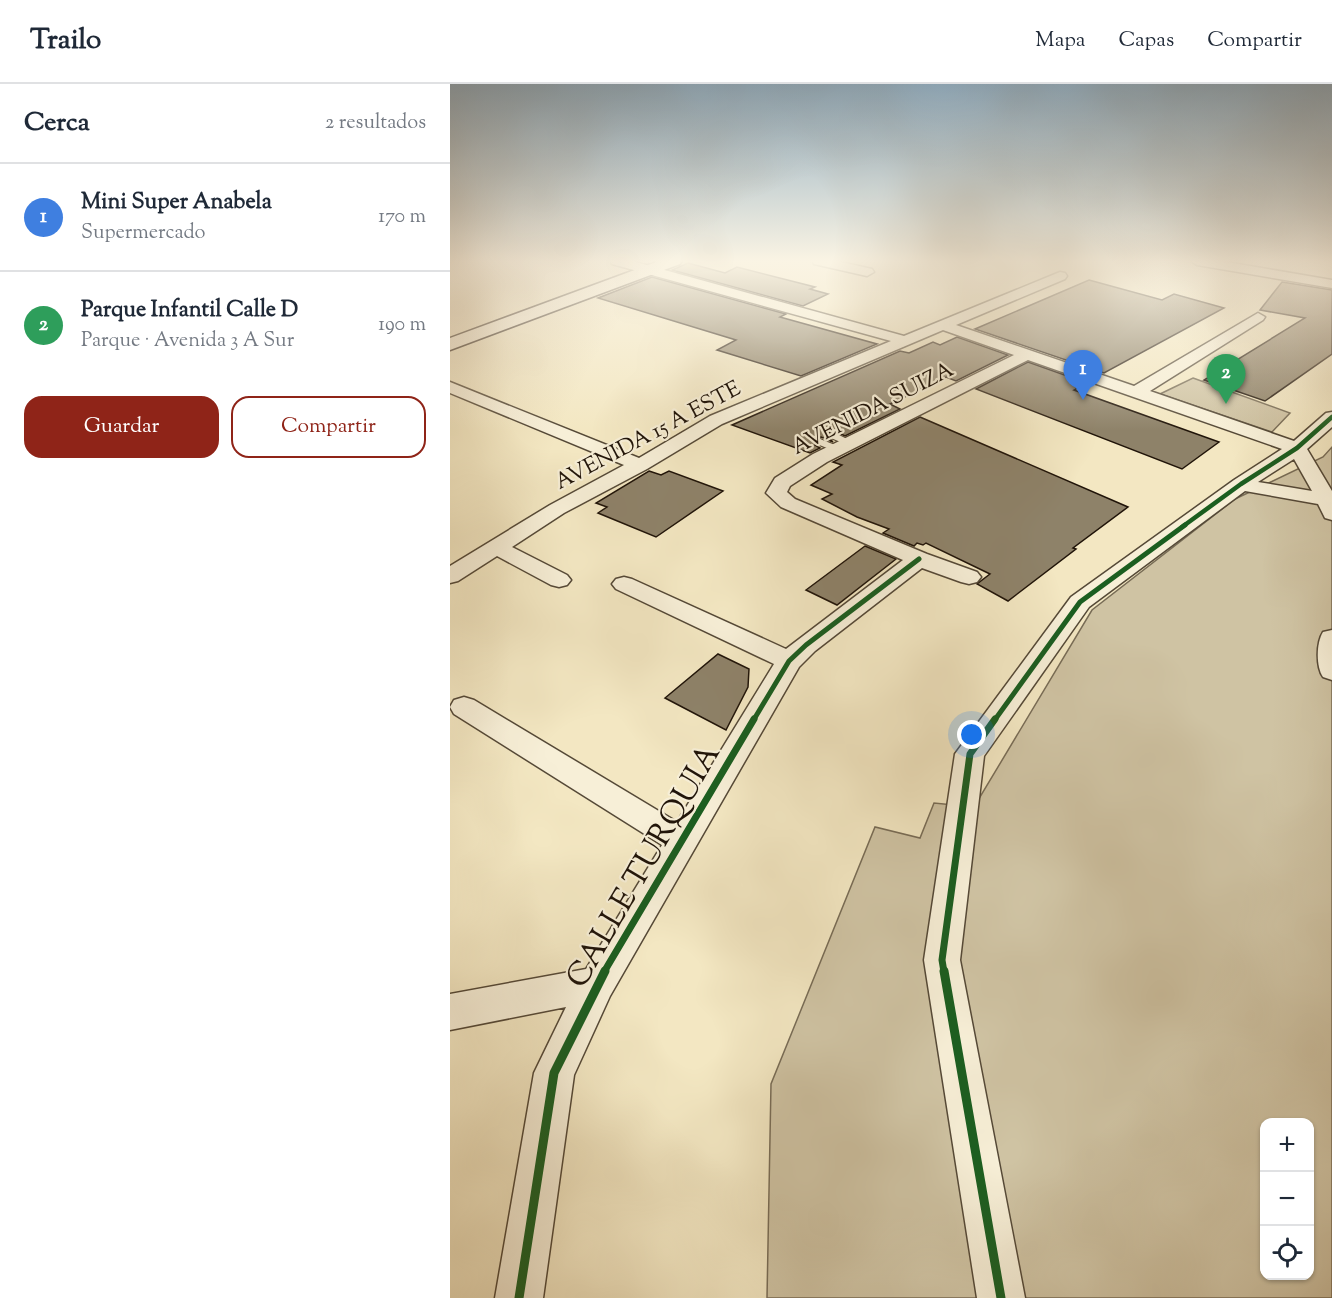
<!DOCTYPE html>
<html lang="es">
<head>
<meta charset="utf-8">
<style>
  body { margin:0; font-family:"Sorts Mill Goudy",serif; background:#f6f6f7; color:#1f2937 }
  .controls { position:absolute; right:18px; bottom:18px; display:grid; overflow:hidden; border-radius:12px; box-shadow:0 2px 4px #0004 }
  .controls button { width:54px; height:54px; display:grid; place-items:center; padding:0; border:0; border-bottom:2px solid #e0e1e3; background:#fff; color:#1f2937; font:30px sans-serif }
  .you { position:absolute; left:522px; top:651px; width:21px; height:21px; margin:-15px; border:4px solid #fff; border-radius:50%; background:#1a73e8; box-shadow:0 0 0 9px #1a73e833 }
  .badge { display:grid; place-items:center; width:39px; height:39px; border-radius:50%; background:#8f2418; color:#fff; font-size:20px; font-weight:700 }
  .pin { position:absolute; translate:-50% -50px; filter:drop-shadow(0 2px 3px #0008) }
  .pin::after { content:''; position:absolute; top:32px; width:21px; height:18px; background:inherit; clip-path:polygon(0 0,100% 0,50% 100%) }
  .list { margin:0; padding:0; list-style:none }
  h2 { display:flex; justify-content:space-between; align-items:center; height:78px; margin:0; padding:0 24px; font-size:26px }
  h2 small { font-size:20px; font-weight:400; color:#747a83 }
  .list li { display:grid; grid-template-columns:39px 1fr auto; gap:18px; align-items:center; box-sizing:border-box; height:108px; padding:0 24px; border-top:2px solid #e0e1e3 }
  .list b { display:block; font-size:22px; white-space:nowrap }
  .list p { margin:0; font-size:20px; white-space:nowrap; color:#747a83 }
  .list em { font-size:20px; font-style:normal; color:#747a83 }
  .actions { display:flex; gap:12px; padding:18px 24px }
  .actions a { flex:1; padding:14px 0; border:2px solid #8f2418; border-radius:18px; text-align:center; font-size:21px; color:#8f2418 }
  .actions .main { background:#8f2418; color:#fff }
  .icon { flex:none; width:33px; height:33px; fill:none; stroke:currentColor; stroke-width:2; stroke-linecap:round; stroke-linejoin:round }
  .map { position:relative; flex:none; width:882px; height:1214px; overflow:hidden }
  header { display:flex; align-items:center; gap:36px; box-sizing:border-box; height:84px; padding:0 30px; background:#fff; border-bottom:2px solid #e0e1e3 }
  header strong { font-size:28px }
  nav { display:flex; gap:33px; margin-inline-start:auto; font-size:21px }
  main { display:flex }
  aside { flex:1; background:#fff }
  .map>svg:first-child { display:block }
  .green { fill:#cfc3a3; stroke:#786c56; stroke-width:1.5; fill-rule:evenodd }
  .building { fill:#8e8269; stroke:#201409; stroke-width:1.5 }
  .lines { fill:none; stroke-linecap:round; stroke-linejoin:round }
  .lane-casing { stroke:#554937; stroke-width:2 }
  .street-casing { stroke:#554937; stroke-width:3 }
  .secondary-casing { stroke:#201409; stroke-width:3 }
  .lane { fill:#f7efd7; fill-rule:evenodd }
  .street { fill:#f7efd7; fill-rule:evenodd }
  .secondary { fill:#f7efd7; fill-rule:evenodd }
  .cycleway-far3-casing { stroke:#f7efd7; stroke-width:8 }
  .cycleway-far2-casing { stroke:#f7efd7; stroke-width:9 }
  .cycleway-far1-casing { stroke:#f7efd7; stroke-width:10 }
  .cycleway-casing { stroke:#f7efd7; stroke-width:13 }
  .cycleway-far3 { stroke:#1b5e20; stroke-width:4.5 }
  .cycleway-far2 { stroke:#1b5e20; stroke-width:5 }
  .cycleway-far1 { stroke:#1b5e20; stroke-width:7 }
  .cycleway { stroke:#1b5e20; stroke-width:9 }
  .labels { text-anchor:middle; stroke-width:4.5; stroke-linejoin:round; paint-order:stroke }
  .far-street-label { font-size:22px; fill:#201409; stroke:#f7efd7 }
  .near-street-label { font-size:32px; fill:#201409; stroke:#f7efd7 }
</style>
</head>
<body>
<header>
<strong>Trailo</strong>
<nav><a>Mapa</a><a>Capas</a><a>Compartir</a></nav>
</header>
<main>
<aside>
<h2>Cerca<small>2 resultados</small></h2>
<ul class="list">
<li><span class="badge" style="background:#3f7fe0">1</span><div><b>Mini Super Anabela</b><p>Supermercado</p></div><em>170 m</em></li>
<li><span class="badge" style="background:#2e9e5b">2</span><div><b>Parque Infantil Calle D</b><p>Parque · Avenida 3 A Sur</p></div><em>190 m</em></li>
</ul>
<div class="actions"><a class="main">Guardar</a><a>Compartir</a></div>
</aside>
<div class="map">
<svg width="882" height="1214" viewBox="0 0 882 1214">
  <rect width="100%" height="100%" fill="#f3e7c2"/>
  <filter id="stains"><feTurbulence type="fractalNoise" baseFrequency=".00333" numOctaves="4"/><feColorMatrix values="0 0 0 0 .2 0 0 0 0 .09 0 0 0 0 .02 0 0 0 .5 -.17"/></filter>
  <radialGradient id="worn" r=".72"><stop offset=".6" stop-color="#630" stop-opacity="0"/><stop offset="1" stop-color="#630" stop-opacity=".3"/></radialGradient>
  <g class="green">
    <path d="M743,294l97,35 -18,19 -112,-38z"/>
    <path d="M882,363v851h-565l4,-214 104,-257 45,11 14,-35 40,4 118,-197 143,-111 88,-42zM814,1038h46v154h-46z"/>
  </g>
  <g class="building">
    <path d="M238,179l37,10 12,-6 78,20 -5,2 18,5 -25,12 -131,-36z"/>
    <path d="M202,193l134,37 -6,3 97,27 -76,32 -84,-26 19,-10 -138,-42z"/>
    <path d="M639,196l73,20 12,-6 50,14 -120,65 -129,-44z"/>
    <path d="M832,198l50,8v64l-67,47 -61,-21 101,-62 -45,-8z"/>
    <path d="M507,253l51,18 -52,26 -10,-4 -56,27 10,5 -55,27 -8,-4h-8v6l4,4 -12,-5 -5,1 -1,7 5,3 -10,5 -78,-28 168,-74 9,2 24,-11 7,3z"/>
    <path d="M578,278l59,21 -13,7 145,52 -37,27 -206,-80z"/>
    <path d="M470,333l208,90 -55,41 3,1 -68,52 -31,-17 13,-10 -64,-31 -3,2 -6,-2 -3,3 -31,-13 6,-4 -32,-12 -35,-18 10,-5 -21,-9 31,-20 -9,-3z"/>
    <path d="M199,387l12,4 8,-4 54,20 -67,46 -58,-24 9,-6 -11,-4z"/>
    <path d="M415,462l31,13 -59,46 -31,-15z"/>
    <path d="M268,570l31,15 -1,18 -22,43 -61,-32z"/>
  </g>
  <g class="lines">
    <g class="lane-casing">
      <g id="lane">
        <path d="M381,350h6l18,9 -5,3 -19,-8z"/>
        <path d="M370,355l20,8 2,2 -5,3 -20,-8v-4z"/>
      </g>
    </g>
    <g class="street-casing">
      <g id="street">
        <path d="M161,177h21l272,75 156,-64 5,1 2,3 -2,3 -109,46 178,61 124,-73 7,4 -2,3 -113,71 144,50 32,-28 6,-1v15l-25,22 25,42v29l-7,-2 -7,-14 -73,-13 -156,116 -105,149 -24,204 65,338h-48l-53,-338 31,-206 116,-157 163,-117 48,-31 -254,-89 -201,102 -37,24 -3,6 8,7 132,55 50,18 4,5 -4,5 -8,2 -8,-2 -39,-14 -107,83 -16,16 -189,329 -36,79 -31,223h-48l39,-225 32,-66 -116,23v-36l136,-25 76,-124 -208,-131 -4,-7 4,-7 10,-3 10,3 203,122 97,-158 -158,-75 -4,-5 4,-5 8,-2 8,2 154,70 117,-89 -122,-53 -15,-14 9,-15 38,-24 201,-99 -71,-25 -221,94 -75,45 -83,44 -52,34 55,28 4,5 -4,5 -8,2 -8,-2 -54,-29 -39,25 -8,2v-17l100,-61 74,-40 -174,-72v-11l189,76 71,-42 181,-75 -279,-77zM844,375l18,32 -54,-9z"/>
        <path d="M363,177h24l35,8 2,3 -7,4 -53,-12z"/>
        <path d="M741,177h30l111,19v8l-135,-23z"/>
        <path d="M882,546v50l-9,-3c-7,-10 -7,-34 0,-45z"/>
      </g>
    </g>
    <g class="secondary-casing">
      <path id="secondary" d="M209,177h23l-2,3 -230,86v-12z"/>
    </g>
    <use href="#lane" class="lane"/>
    <use href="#street" class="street"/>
    <use href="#secondary" class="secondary"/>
    <g class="cycleway-far3-casing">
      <path id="cycleway-far3" d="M732,443l59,-43 56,-36 35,-31"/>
    </g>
    <g class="cycleway-far2-casing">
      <g id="cycleway-far2">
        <path d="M303,637l36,-60 17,-16 113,-86"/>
        <path d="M544,637l86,-119 105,-77"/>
      </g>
    </g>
    <g class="cycleway-far1-casing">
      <g id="cycleway-far1">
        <path d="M154,888l150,-253"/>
        <path d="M494,888l-2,-12 28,-206 25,-35"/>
      </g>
    </g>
    <g class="cycleway-casing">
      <g id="cycleway">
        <path d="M494,887l57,327"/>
        <path d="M69,1214l35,-225 51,-102"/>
      </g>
    </g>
    <use href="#cycleway-far3" class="cycleway-far3"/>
    <use href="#cycleway-far2" class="cycleway-far2"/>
    <use href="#cycleway-far1" class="cycleway-far1"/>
    <use href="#cycleway" class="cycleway"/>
  </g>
  <linearGradient id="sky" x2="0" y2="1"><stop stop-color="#8facc0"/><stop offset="0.51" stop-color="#faf4e4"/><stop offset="1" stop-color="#faf4e4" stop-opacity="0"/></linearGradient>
  <rect width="882" height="347" fill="url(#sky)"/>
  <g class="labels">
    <g class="far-street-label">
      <text transform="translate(422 323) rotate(-27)" y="8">AVENIDA SUIZA</text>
      <text transform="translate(197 350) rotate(-28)" y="8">AVENIDA 15 A ESTE</text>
    </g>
    <g class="near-street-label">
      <text transform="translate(192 781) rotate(-60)" y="11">CALLE TURQUIA</text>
    </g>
  </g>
  <rect width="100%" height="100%" filter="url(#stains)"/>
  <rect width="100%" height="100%" fill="url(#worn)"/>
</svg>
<div class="controls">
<button>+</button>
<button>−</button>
<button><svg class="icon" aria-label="locate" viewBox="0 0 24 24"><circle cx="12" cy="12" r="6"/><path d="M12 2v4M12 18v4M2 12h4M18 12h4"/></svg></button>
</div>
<div class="you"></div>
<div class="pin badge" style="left:633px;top:316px;background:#3f7fe0">1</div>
<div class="pin badge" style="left:776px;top:320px;background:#2e9e5b">2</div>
</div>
</main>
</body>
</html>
